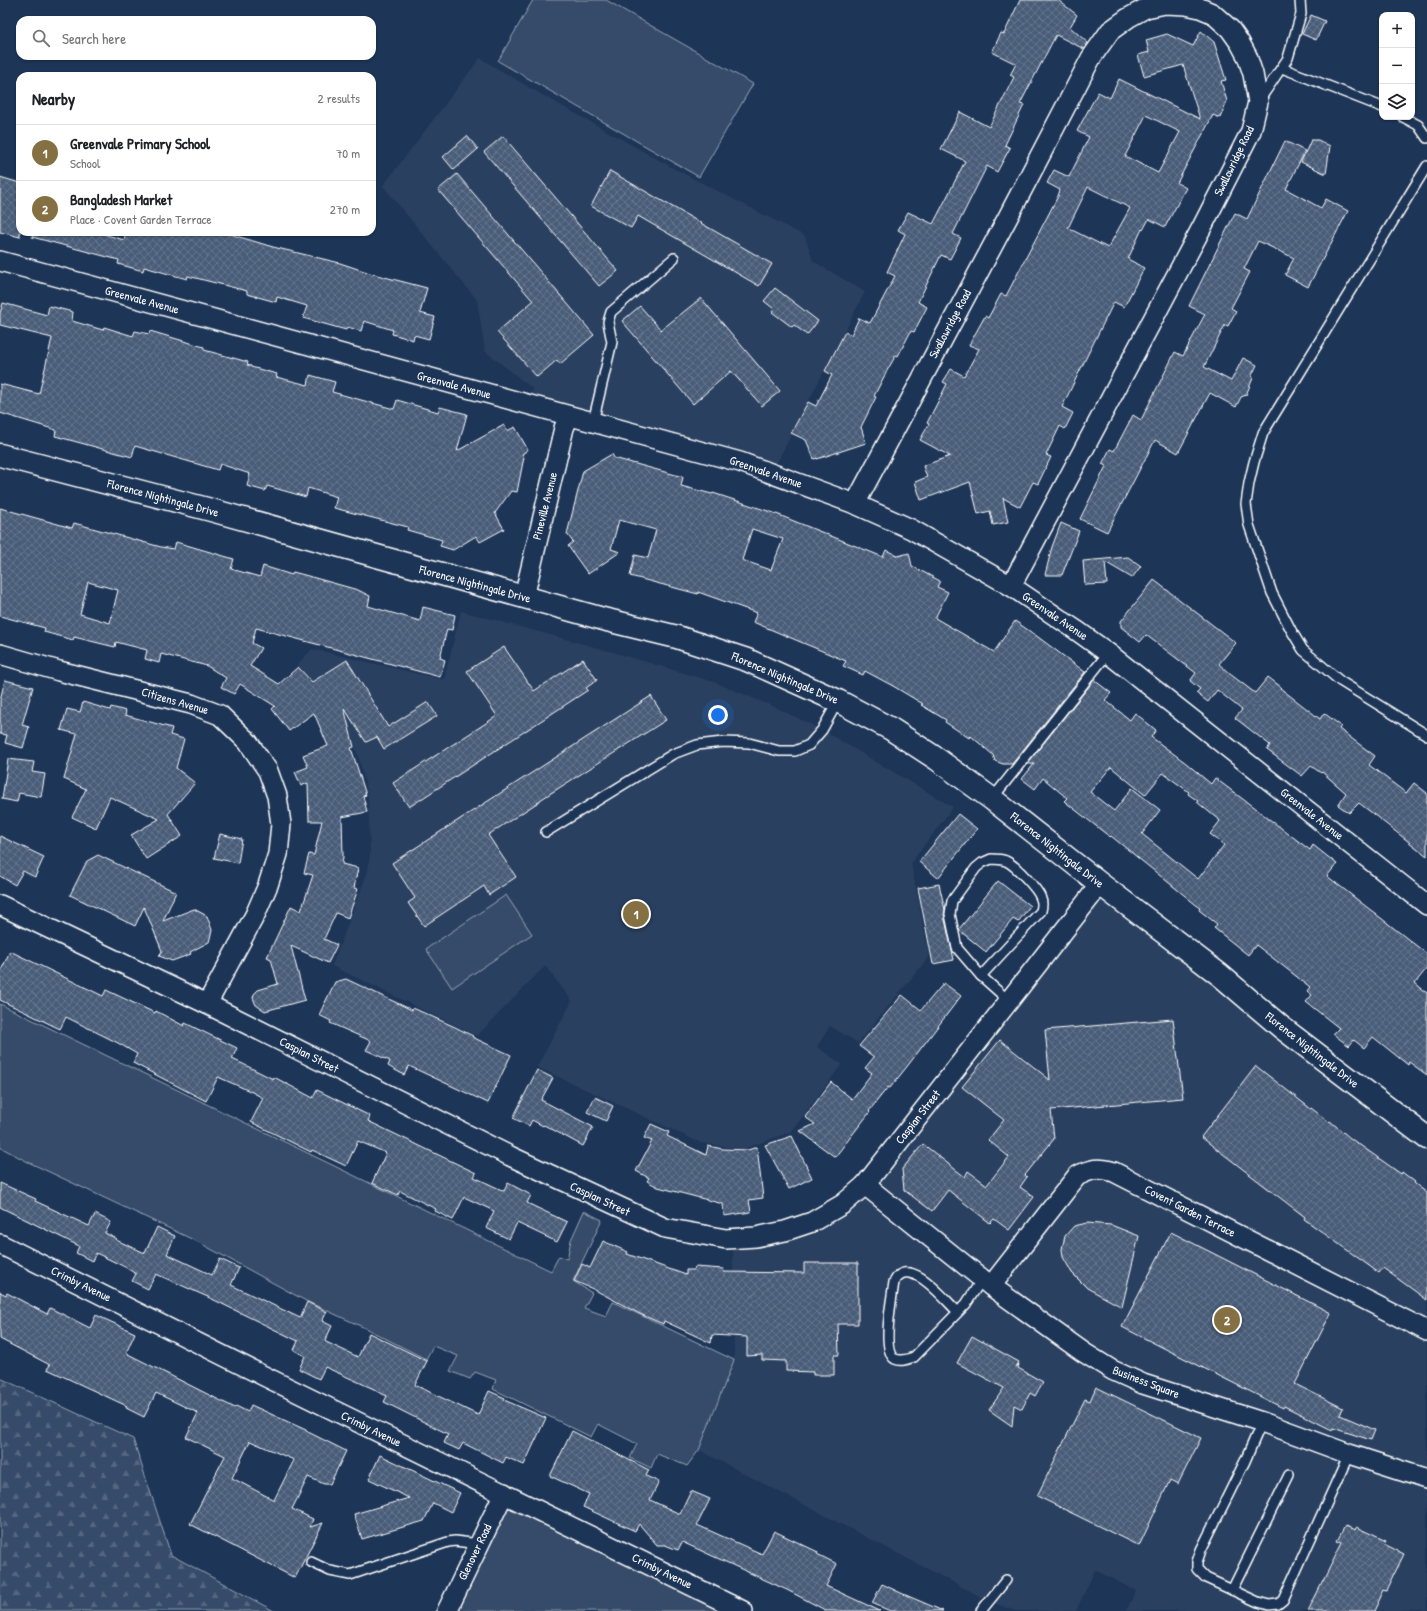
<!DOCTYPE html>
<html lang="en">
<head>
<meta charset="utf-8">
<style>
  body { margin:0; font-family:"Patrick Hand",sans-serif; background:#f6f6f6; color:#202124 }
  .controls { position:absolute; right:12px; top:12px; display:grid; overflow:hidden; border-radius:8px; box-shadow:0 1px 3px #0004 }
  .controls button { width:36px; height:36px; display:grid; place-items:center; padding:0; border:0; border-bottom:1px solid #e0e0e0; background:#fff; color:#202124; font:20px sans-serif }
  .you { position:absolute; left:718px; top:715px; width:14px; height:14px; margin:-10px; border:3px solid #fff; border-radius:50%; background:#1a73e8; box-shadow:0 0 0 6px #1a73e833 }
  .badge { display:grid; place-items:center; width:26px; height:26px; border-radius:50%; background:#847042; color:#fff; font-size:13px; font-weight:700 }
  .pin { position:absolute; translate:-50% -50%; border:2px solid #fff; box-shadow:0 1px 4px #0006 }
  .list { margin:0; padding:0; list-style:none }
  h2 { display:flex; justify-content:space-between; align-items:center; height:52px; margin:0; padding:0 16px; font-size:17px }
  h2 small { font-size:13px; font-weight:400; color:#757577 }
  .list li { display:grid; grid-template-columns:26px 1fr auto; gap:12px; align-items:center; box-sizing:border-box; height:56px; padding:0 16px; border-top:1px solid #e0e0e0 }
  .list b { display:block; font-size:15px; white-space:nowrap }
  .list p { margin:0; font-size:13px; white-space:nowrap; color:#757577 }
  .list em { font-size:13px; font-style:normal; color:#757577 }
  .icon { flex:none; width:22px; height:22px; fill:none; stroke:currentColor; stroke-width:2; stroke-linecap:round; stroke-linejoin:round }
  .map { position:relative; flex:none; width:1427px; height:1611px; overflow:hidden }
  .search { position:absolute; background:#fff; box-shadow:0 1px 3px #0004; left:16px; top:16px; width:360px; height:44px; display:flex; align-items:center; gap:10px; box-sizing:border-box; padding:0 14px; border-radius:12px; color:#757577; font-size:15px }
  .panel { position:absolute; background:#fff; box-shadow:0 1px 3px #0004; left:16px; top:72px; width:360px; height:164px; border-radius:12px }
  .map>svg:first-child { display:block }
  .built { fill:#2a4161 }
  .green { fill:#364b69; stroke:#9aa5b4 }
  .forest { fill:url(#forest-firs); stroke:#9aa5b4 }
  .building { fill:url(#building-cross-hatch); stroke:#fff; fill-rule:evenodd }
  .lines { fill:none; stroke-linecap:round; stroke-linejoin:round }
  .service-casing { stroke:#fff; stroke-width:12 }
  .minor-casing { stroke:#fff; stroke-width:22 }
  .tertiary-casing { stroke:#fff; stroke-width:25 }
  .service { stroke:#1d3557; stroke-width:9 }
  .minor { stroke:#1d3557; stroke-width:19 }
  .tertiary { stroke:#1d3557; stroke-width:22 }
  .labels { text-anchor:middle; stroke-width:3; stroke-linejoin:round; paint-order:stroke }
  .street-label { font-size:12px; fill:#fff; stroke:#1d3557 }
</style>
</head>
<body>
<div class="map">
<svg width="1427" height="1611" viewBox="0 0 1427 1611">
  <defs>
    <pattern id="forest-firs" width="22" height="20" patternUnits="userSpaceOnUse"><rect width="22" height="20" fill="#364b69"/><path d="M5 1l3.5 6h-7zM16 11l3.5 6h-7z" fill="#546680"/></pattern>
    <pattern id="building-cross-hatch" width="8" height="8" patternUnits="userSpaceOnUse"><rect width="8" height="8" fill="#4a5d79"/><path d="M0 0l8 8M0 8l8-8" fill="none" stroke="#65758d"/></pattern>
  </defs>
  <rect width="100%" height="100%" fill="#1d3557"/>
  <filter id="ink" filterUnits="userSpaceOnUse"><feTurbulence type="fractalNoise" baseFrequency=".025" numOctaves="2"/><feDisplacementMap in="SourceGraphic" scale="8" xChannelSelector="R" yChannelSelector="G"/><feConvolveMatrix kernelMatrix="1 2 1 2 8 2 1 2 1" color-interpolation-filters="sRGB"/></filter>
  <g filter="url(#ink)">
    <g class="built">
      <path d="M480,58l50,30 143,80 132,68 8,25 52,31 -93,180 -243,-67 4,-16 -48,-38 -8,-51 -94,-114z"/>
      <path d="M461,611l148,40 105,31 63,26 45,22 131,77 -42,56 18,94 -71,86 -28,-17 -13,21 25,17 -51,68 -48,17 -42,-6 -164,-76 35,-66 -27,-35 -68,70 -145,-70 36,-95 2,-18 -2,-59 -10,-39 -16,-36 -21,-29 -24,-25 15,-16 132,31z"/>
      <path d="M1101,884l326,253v474h-301l10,-20 -41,-21 -19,41h-61l-26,-10 -290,-151 35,-90 -1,-120 111,-36z"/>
    </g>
    <g class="green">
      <path d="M533,0h73l147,84 -54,93 -201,-116z"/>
      <path d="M506,895l26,39 -80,54 -26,-39z"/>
      <path d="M0,1004l551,267 8,-15 8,3 4,-19 13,-29 18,9 -29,61 19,12 -8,15 22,8 7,-14 121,58 -35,90 -12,16 -30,-12 -6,14 -21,-10 7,-14 -39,-20 -7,13 -98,-48 3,-9 -21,-8 -5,7 -20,-8 8,-15 -25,-10 -7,13 -61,-31 -59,-27 -108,-59 -172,-81 -26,-14z"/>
      <path d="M505,1493l219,108 -5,10h-270z"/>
    </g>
    <path class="forest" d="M0,1378l133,61 38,116 103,56h-274z"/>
    <g class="building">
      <path d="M1020,0h38l19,15 -7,12 18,16 -4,6 -28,-14 -36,69 4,1 -19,40 5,3 -13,24 -10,-6 -34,68 8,4 -11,21 -9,-4 -23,47 9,5 -13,25 -3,-1 -13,25 -2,-1 -8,14 -14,27 2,1 -15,30 5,16 -49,16v-1l-3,1 -8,-19 -15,-7 17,-31 8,4 16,-31 -7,-4 20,-39 6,3 8,-17 11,5 25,-47 -8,-4 18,-38 -7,-4 10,-18 25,12 15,-29 17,-34 -24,-12 19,-37 29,15 25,-50 -4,-2 6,-11 -24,-12 9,-19 3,1z"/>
      <path d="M1311,15l14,6 -9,19 -14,-6z"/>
      <path d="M1201,31l13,11 12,38 -5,1 6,20 -7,17 -7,-3 -36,68 9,5 -21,39 -16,-8 -6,11 -1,-1 -14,30 16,9 -20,39 -10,-5 -26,52 -26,53 11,6 -8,16 -5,-3 -14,29 5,2 -13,27 -5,-2 -13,25 -17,-9 5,24 -15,3 -3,-14 -12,3 -8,-32 -49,18 -6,-18 12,-5 -4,-11 27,-10 -30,-16 9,-16 -2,-1 20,-39 -4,-2 8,-13 13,7 15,-27 -10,-4 16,-29 3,2 13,-24 5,2 52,-100 2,-6 -13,-7 7,-13 15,7 20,-40 -12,-6 21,-39 12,6 9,-19 81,40 -17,-54 -39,11 -6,-21 11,-3 -3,-12 21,-6 26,12zM1146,115l34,17 -22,41 -33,-17zM1088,187l42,21 -22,40 -40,-20z"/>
      <path d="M467,136l11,13 -24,21 -11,-13z"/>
      <path d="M503,136l115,135 -19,15 -115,-134z"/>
      <path d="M1311,140h7l12,6 -4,28 -25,-12z"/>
      <path d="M1285,141l20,10 -19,38 35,19 5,-9 22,12 -40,76 -23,-12 9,-17 -36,-17 -14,28 6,3 -19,36 5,3 -8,15 -3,-1 -21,42 27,14 12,-23 14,7 -5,10 1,3 -7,17 -5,2 -5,10 -26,-14 -32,60 -23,-13 -48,92 -27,-13 26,-53 -4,-2 8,-15 4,2 19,-36 8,5 34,-68 8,4 22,-42 -16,-8 46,-93 12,6z"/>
      <path d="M610,171l162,93 -13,22 -121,-70 -7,12 -40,-22z"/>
      <path d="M457,174l137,161 -34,29 -3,-4 -20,17 -40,-45 36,-31 -95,-111z"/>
      <path d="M0,177l20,6v54l-20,-5z"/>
      <path d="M33,232h64l27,8 2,-8h97l50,15 67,16 33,11 54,14 -7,25 15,4 -6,22 -15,-4 -1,5 -21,-6 1,-4 -29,-9 -3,10 -14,-4 -1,3 -43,-12 4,-12 -30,-9 -1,5 -29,-8v-3l-59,-15 -1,3 -43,-12 -1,4 -25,-7 1,-4 -87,-23z"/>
      <path d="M775,288l43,33 -11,14 -13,-10 -2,2 -20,-15 2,-3 -10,-8z"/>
      <path d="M701,298l79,93 -18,15 -31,-35 -38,33 -71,-83 18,-15 21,24z"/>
      <path d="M3,303l44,12 2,-9 24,6 -1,9 31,9 1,-3 29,9 2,-5 14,3 1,-3 54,16v3l44,12 -1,3 4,1v1l26,7 -1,3 32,8 2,-10 25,7 -3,10 62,17 3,-9 41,12 2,-5 27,7 -10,37 47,-26 3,6 8,-4 13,23 -6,4 2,3 -7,35 -6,-1 -16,22 9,16 -24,13 -4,-6 -23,14 -13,-4 2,-6 -35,-10 1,-3 -74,-19 3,-11 -29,-9 -2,9 -39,-11 -2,5 -18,-5 3,-12 -30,-10 -2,6 -83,-24 -3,11 -77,-21 1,-6 -56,-17v-29l39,10 13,-56 -52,-13v-12z"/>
      <path d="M612,454l2,4 69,19 -2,9 31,8 1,-1 61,20 109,44 3,-7 12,6 11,-3 3,13 28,15 -3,6 11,5 -13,26 59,34 21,-31 23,16 47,35 -73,92h-9l-8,-3 -2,-6 -22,-19 -2,2 -24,-16 1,-2 -25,-15 2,-1 -30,-18 -28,-15 -2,4 -20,-9 3,-5 -93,-39 4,-9 -59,-21v2l-68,-18 5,-21 13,3 8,-28 -37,-10 -8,29 9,3 -32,22 -20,-28 5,-4 -6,-8 16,-63zM752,529l31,10 -12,31 -29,-10z"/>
      <path d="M0,508l72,20 2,-5 87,24 13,2 2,-7 58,17 -3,10 29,8 3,-11 29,9 1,-3 15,4 50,14 12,6 -2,10 52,15 3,-14 32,8 -3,15 -5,-1 -7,29 5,2 -5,17 -184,-49 -4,15 9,5 -11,18 29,18 19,-17 14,15 35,-22 41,67 40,-25 9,14 -53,33 -7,-12 -11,5 -22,-34 10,39 -3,1 15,47 -3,1 4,16 -25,5 1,40 -1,7 16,4 -4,20 4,1 -10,29 -12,-5 -12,26 13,6 -9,18 -37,-17 14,54 -40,11 -9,-6 -3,-7 1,-4 4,-4 20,-6 -7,-25 -4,-2 24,-51 10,5 12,-36 -9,-2 5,-19 5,1 8,-34h-13l-1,-38 -7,3 -6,-14 13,-5 -5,-12 25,-9 -14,-33 -25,18 -17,-22 3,-3 -35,-22 -6,10 -13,-7 5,-9 -19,-12 -46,-12 -2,9 -14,-4 2,-9 -31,-8 -1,5 -41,-10 -1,3 -29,-8 1,-4 -45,-12zM88,582l30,8 -8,33 -30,-9z"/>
      <path d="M1061,523l18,8 -17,44h-17l7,-28z"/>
      <path d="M1128,557l13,9 -9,12 -27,-16 2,22 -22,1 -2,-24z"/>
      <path d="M1154,580l82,63 -17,21 11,10 25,19 13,-16 13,10 -1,1 40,31 4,-6 17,13 -2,3 36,27 -6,9 37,28 8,-10 13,10v63l-68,-53 -10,10 -11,-8 8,-12 -24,-21 -1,1 -10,-7 -9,10 -35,-26 3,-5 -35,-27 7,-8 -25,-20 -9,12 -12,-9 4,-4 -10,-8 6,-8 -50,-38 -6,7 -19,-15v-6z"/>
      <path d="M504,647l30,44 49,-32 14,21 -11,8 2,2 -179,117 -16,-24 104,-67 -30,-45z"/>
      <path d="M5,680l28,7 -11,38 7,2 -6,21 -18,-5 2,-8 -7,-1v-34z"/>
      <path d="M1094,680l17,13 -6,7 25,20 5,-7 21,17 -5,7 35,26 25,21 4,-6 95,72 3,-5 24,19 -10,12 100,78v14l-12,15 12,10v82l-18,-13 -1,3 -35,-28 -9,11 -10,-8 -5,6 -16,-12 6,-6 -33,-26 6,-7 -5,-4 3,-4 -54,-42 -8,10 -34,-27 3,-4 -18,-14 1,-2 -89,-72 -1,1 -46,-36 3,-3 -24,-20 -8,11 -13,-10 12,-15h-7zM1111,767l34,28 18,-22 26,19 -1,2 10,7 -1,1 23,19 -10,13 14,11 -26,34 -56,-45 18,-24 -28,-22 -18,23 -24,-19z"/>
      <path d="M651,696l15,24 -126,80v1l-52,34 28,42 -27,18 -5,-9 -60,40 -16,-23 7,-5 -23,-35z"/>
      <path d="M83,702l27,8 1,-3 15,4 -1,4 47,13 -2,7 14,4 -8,29 19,15 -27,31 14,22 -36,23 -15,-24 28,-16 -49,-22 -14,31 -24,-11 14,-28 -22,-10 13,-45 -16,-4 6,-21 13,3z"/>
      <path d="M8,759l26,3 -2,10 13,2 -4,23 -22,-4 -2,9 -15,-3z"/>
      <path d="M958,814l19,15 -39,49 -19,-16z"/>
      <path d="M220,834l22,5 -4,24 -24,-5z"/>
      <path d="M0,836l44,21 -9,20 -12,-6 -8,14 -15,-9z"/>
      <path d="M98,855l78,37 -13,29 31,-12 13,7 5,14 -3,12 -19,10 1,2 -19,7 -13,-5 3,-5 -18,-44 -9,19 -65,-31 17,-34z"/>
      <path d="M998,881l32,25 -12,16 -5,-3 -27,33 -26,-21 -1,-2z"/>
      <path d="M939,884l6,26 -1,5 10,45 -21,4 -15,-76z"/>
      <path d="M10,951l93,45 3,-6 49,23 1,-2 28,15 1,-3 52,25 -5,11 11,5 30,15 1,-2 39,21 4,-8 53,26 -2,5 108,52 -2,4 30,14 4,-8 23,12 -4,8 40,19 -10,20 -40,-19 -8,16 -23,-11 8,-17 -30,-14 -11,23 -18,-9 1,-2 -36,-18 -2,4 -26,-12 14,-30 -28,-12 -12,25 -34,-16 -1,2 -60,-30 12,-24 -11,-6 -34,-15 -12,24 -73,-38 4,-9 -19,-11 -52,-26 -6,12 -60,-29v-27z"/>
      <path d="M346,979l66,31 1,-2 42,19 18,9 -1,1 39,18 -23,48 -79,-37 -5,9 -16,-9 2,-5 -24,-11 5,-9 -41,-18 1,-2 -12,-6 16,-33z"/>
      <path d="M944,983l17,13 -52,68 -19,24 -2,-1 -19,24 1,1 -35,45 -35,-26 15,-7 -10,-7 26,-35 21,17 20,-26 -7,-5 9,-11 -15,-11 43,-51 19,15z"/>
      <path d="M1173,1019l10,79 -132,12 3,29 -29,36 2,2 -7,10 14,10 -25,33 -15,-11 -4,4 -42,-33 -16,21 -28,-21 -2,-21 21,-25 42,33 3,-6 19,14 22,-28 -21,-17 16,-20 -42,-33 38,-47 50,40 -5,-50z"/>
      <path d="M1256,1066l55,43v-1l18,14 1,-1 20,17 51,36 1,-2 13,10 -1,1 13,10v107l-44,-32 -4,5 -75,-54 1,-2 -104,-80z"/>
      <path d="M537,1070l16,8 -12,22 52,27 -10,19 -39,-21 -1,1 -11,-6 -3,6 -16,-8z"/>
      <path d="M595,1097l18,9 -7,15 -19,-9z"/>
      <path d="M651,1124l18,8 -2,4 39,19 2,-9 15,3 25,1 9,-3 6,51 -14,2 2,12 -27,4 -1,-12 -65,-17 -11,-6 2,-3 -13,-7 16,-30 -8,-3z"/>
      <path d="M792,1136l20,42 -23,11 -24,-44z"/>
      <path d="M0,1183l36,16 -1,2 54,25 6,-12 16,8 -6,11 12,6 -1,1 29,13 12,-26 18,9 -8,18 45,21 8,-16 19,9 -8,17 69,33 7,-16 20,10 -5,9 10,5 -7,15 1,1 32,15 11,-24 58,28 -12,24 63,30 11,-24 16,7 -1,2 42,18 -22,47 -18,-8 -3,6 -40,-20 -4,7 -15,-7 4,-9 -64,-32 3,-6 -11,-5v-1l-51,-23 -6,12 -20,-10 6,-13 -11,-6 4,-9 -88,-43 -54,-24 -8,15 -16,-8 4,-7 -11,-7 -29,-14 -4,8 -16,-8 3,-7 -79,-39z"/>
      <path d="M1087,1223l24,2 28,11 -17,71 -35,-19 -15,-15 -9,-16 -1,-8 3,-13 9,-10z"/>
      <path d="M1171,1232l160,81 -36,71 48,24 -3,7 35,15 -4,10 -38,-12 -1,2 -48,-24 -1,2 -161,-81z"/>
      <path d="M603,1241l25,11 -1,2 59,21v-5h8l1,-3 29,2 -1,3 81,1v-10h54v61h-20l1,31h-5v20h-21v-3l-27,-1v-10l-24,-1v-5l-15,1v-19l-35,-2 -1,8 -47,-22 -1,3 -23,-10 -47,-25 -19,-8 8,-17 8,4z"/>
      <path d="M0,1292l6,3 1,-2 40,21 3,-6 40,20 6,-13 39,18 -9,20 109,55 1,-2 12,6 3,-7 55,25v1l40,20 -16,33h-6l-16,-7 -16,32 21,10 -3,8 13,-4 -28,55 -105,-54 35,-68 -39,-19 12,-24 -42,-20 -12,24 -18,-9 1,-2 -80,-37 3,-4 -50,-26zM250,1441l44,19 -20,40 -42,-22z"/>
      <path d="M972,1336l47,26 -3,5 3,-3 -1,4 25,14 -8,14 -5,-3 -8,16 -8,-4 -2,21 -23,-16 15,-22 -47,-25z"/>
      <path d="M1096,1387l105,51 -23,46 -8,-4 -31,66 -102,-50 48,-97 5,2z"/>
      <path d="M572,1431l77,39 -3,6 13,6 -9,18 30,14 11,-23 19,8 -13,26 65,29 12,-23 44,21 -1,2 20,10 -11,22 54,25h-53l-40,-21 -105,-48 -4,8 -13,-5h-8l-18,-21 -4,7 -52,-24 6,-13 -39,-18z"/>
      <path d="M380,1455l80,38 -9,19 -18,-9 -9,18 -62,18 -8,-25 55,-16 -40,-19z"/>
      <path d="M1345,1526l10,4 1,-3 30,14 -2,3 20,10 -18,37 -3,-1 -10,21h-65l34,-68 -5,-2z"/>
      <path d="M882,1584l19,9 42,18h-53l-18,-8z"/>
    </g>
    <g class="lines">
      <g class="service-casing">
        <g id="service">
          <path d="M1282,68l100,39"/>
          <path d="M1259,101l29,-43 13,-44 -1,-14"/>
          <path d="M1403,117l15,8 9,13"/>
          <path d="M1427,166l-164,267 -9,29 -5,21 -3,21 3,21 23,68 19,37 12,20 37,31 87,54"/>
          <path d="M593,422l19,-80 -4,-20 3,-10 63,-54"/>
          <path d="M992,799l116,-146"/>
          <path d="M546,832l127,-78 24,-9 26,-3 26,1 30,8h16l14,-6 13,-15 16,-29"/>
          <path d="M991,859c5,0 10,0 15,2 9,4 33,29 35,38 2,4 1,8 0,12l-60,65 -24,-28 -7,-34 2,-13 24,-33 6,-5z"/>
          <path d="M981,976l27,24"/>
          <path d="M958,1312c-13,-12 -50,-59 -64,-30 -2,15 -13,70 1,77 7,3 13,0 19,-2l52,-53 16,-25"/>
          <path d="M1262,1422l-17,39 -44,89 -4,12v7l9,9 52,24 11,3 9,-1 5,-4 66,-146"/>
          <path d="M311,1562l19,9 20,4 98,-33 7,-1 24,3"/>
          <path d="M1232,1590l57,-115"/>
          <path d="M981,1611l25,-31"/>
        </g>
      </g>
      <g class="minor-casing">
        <g id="minor">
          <path d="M0,261l740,201 115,42 56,25 100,57 65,44 32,23 319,252"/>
          <path d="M855,504l153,-287 83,-159 19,-27 18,-13 18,-10 19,-4 21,1 14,3 12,5 18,16 10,14 7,13 6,18 5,28 -7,29 -49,96 -191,359"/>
          <path d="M524,597l40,-169 5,-12"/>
          <path d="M0,654l59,17 132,33 29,11 28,27 20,29 9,25 4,28 -3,30 -10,31 -13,30 -48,89"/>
          <path d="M0,905l207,99 303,152 155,72 61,11 30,-2 29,-6 27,-9 31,-18 22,-19 226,-289 8,-13"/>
          <path d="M865,1185l126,101 92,66 29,18 31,14 119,38 87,32 78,25"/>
          <path d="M0,1244l264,132 479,235"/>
          <path d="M991,1286l86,-110c14,-7 21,-9 37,-4l313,159"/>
          <path d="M447,1611l57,-118"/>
        </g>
      </g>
      <g class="tertiary-casing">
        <path id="tertiary" d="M0,455l211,55 396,110 70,17 70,23 91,41 53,28 46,30 55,40 107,84 121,92 61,52 146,111"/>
      </g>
      <use href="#service" class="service"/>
      <use href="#minor" class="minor"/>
      <use href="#tertiary" class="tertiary"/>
    </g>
  </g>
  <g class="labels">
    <g class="street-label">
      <text transform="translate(1234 161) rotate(-64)" y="4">Swallowridge Road</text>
      <text transform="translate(142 300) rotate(15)" y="4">Greenvale Avenue</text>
      <text transform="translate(950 324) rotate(-62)" y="4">Swallowridge Road</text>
      <text transform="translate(454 385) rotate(15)" y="4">Greenvale Avenue</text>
      <text transform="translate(766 472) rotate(19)" y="4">Greenvale Avenue</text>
      <text transform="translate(163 498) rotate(15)" y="4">Florence Nightingale Drive</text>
      <text transform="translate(545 506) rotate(-76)" y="4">Pineville Avenue</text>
      <text transform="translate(475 584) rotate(15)" y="4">Florence Nightingale Drive</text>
      <text transform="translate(1055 616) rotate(34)" y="4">Greenvale Avenue</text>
      <text transform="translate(785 678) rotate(23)" y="4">Florence Nightingale Drive</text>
      <text transform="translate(175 701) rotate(16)" y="4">Citizens Avenue</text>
      <text transform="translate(1312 814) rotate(38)" y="4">Greenvale Avenue</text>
      <text transform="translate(1057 850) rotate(38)" y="4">Florence Nightingale Drive</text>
      <text transform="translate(1312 1050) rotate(38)" y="4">Florence Nightingale Drive</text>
      <text transform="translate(309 1055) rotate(27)" y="4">Caspian Street</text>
      <text transform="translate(918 1117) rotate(-52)" y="4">Caspian Street</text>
      <text transform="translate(600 1199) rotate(25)" y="4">Caspian Street</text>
      <text transform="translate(1190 1211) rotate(27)" y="4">Covent Garden Terrace</text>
      <text transform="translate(81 1284) rotate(26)" y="4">Crimby Avenue</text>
      <text transform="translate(1146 1382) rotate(21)" y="4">Business Square</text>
      <text transform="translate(371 1429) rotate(26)" y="4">Crimby Avenue</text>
      <text transform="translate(475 1552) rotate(-64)" y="4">Glenover Road</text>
      <text transform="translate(662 1571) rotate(26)" y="4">Crimby Avenue</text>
    </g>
  </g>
</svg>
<div class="controls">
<button>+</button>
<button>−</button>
<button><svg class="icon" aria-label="layers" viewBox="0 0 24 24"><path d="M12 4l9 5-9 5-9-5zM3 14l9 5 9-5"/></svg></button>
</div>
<div class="you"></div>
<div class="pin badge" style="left:636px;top:914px">1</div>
<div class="pin badge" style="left:1227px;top:1320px">2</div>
<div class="search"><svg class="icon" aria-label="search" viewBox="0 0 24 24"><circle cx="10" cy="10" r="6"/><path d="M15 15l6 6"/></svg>Search here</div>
<section class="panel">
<h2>Nearby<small>2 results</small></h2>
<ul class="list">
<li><span class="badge">1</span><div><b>Greenvale Primary School</b><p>School</p></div><em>70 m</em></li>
<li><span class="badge">2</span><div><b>Bangladesh Market</b><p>Place · Covent Garden Terrace</p></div><em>270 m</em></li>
</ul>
</section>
</div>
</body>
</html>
